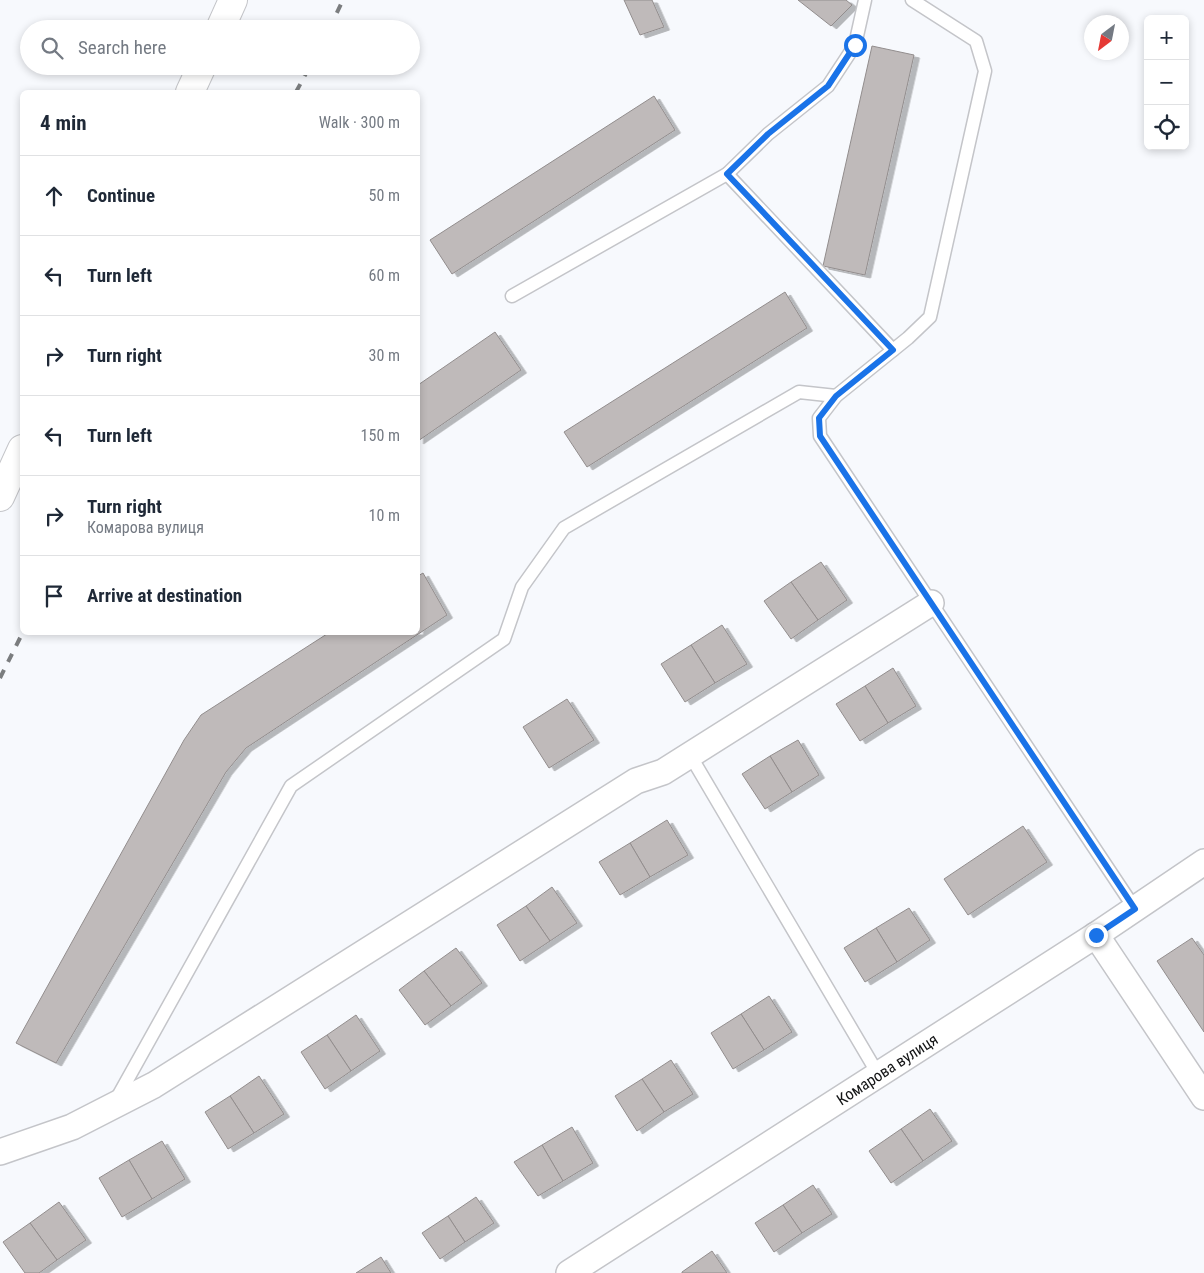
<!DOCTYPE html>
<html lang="en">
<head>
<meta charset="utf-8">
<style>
  body { margin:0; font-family:"Roboto Condensed",sans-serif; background:#f2f2f3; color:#1f2937 }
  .controls { position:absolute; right:15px; top:15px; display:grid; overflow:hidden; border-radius:8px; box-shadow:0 2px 8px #0003 }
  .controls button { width:45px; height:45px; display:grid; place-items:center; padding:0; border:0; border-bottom:1px solid #e0e1e3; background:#fff; color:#1f2937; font:25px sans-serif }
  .compass { position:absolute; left:1084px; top:15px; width:45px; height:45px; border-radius:50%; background:#fff; box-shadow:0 2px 8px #0003; rotate:212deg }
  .stop { position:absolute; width:15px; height:15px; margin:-11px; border:4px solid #1a73e8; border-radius:50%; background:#fff }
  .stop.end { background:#1a73e8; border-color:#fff; box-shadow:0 1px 5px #0008 }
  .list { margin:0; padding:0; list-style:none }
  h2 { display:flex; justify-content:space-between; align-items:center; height:65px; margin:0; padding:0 20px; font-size:21px }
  h2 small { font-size:16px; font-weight:400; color:#747a83 }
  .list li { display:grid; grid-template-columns:32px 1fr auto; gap:15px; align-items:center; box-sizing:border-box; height:80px; padding:0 20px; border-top:1px solid #e0e1e3 }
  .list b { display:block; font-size:19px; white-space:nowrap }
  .list p { margin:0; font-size:16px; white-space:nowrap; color:#747a83 }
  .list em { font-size:16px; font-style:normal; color:#747a83 }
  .icon { flex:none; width:28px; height:28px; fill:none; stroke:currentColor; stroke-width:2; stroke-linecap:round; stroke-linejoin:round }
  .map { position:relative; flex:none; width:1204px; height:1273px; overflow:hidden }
  .search { position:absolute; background:#fff; box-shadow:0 2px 8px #0003; left:20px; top:20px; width:400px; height:55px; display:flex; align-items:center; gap:12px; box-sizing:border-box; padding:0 18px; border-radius:28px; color:#747a83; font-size:19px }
  .panel { position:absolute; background:#fff; box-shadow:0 2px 8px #0003; left:20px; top:90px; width:400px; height:545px; border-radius:8px }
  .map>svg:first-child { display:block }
  .building { fill:#bfbaba; stroke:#928d8d; filter:url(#shadow) }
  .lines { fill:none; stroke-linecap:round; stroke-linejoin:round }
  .lane-casing { stroke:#c4c5c9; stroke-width:15 }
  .street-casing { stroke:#c4c5c9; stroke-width:28 }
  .primary-casing { stroke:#c4c5c9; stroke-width:30 }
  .lane { stroke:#fff; stroke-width:12 }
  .street { stroke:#fff; stroke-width:25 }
  .primary { stroke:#fff; stroke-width:28 }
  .rail { stroke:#7b7d7f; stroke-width:4; stroke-dasharray:9 9; stroke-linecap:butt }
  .route { stroke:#1a73e8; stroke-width:6 }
  .labels { text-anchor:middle; stroke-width:4; stroke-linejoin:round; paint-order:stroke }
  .street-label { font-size:16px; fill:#131415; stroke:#fff }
</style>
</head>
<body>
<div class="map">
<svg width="1204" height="1273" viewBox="0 0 1204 1273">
  <defs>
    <filter id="shadow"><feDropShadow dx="5.5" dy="3" stdDeviation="0" flood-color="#0004"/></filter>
  </defs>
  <rect width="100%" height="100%" fill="#f7f9fd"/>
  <g class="building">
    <path d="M624,0h28l12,27 -24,8z"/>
    <path d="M798,0h48l6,5 -21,21z"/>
    <path d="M872,46l42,9 -49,220 -42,-9z"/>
    <path d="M654,96l21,34 -223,144 -22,-34z"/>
    <path d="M785,292l22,36 -220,139 -23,-35z"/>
    <path d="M495,332l26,38 -103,71v-56z"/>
    <path d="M821,562l26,38 -29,20 -27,-38z"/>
    <path d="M423,573l24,42 -201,133 -20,24 -170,291 -40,-20 168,-303 17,-25 129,-83h88v-56z"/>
    <path d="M791,582l27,38 -27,19 -27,-38z"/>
    <path d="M722,625l25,39 -32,19 -24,-38z"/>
    <path d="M691,645l24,38 -30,19 -24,-38z"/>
    <path d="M893,668l23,38 -28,17 -23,-37z"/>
    <path d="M865,686l23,37 -28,18 -24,-37z"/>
    <path d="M567,699l27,41 -45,28 -26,-41z"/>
    <path d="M798,740l21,35 -27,17 -22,-36z"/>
    <path d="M770,756l22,36 -27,17 -23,-35z"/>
    <path d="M667,820l21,35 -38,22 -20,-34z"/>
    <path d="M1023,826l24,36 -79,53 -24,-36z"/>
    <path d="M630,843l20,34 -30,18 -21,-33z"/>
    <path d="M552,887l25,36 -27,18 -24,-35z"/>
    <path d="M526,906l24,35 -30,20 -23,-36z"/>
    <path d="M909,908l21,32 -33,22 -21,-34z"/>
    <path d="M876,928l21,34 -32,20 -21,-34z"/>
    <path d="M1192,938l12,17v77l-47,-71z"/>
    <path d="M456,948l26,35 -31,23 -27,-35z"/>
    <path d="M424,971l27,35 -26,19 -26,-35z"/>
    <path d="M769,996l23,36 -28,18 -23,-36z"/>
    <path d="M741,1014l23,36 -31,19 -22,-36z"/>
    <path d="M356,1015l24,36 -29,20 -24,-36z"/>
    <path d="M327,1035l24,36 -26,18 -24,-37z"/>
    <path d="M671,1060l22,34 -29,18 -22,-33z"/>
    <path d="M259,1076l25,38 -30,19 -24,-37z"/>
    <path d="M642,1079l22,33 -27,19 -22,-35z"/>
    <path d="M230,1096l24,37 -26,16 -23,-37z"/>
    <path d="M930,1109l22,32 -29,20 -22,-32z"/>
    <path d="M572,1127l21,36 -30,18 -21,-36z"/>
    <path d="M901,1129l22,32 -32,22 -22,-32z"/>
    <path d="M162,1141l23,38 -33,20 -23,-39z"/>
    <path d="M542,1145l21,36 -25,15 -24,-34z"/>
    <path d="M129,1160l23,39 -30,18 -23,-39z"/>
    <path d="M813,1185l19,29 -30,19 -19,-28z"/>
    <path d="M476,1197l18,26 -29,19 -17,-26z"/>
    <path d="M59,1202l27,38 -29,20 -27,-37z"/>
    <path d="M783,1205l19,28 -28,19 -19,-29z"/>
    <path d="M448,1216l17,26 -25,17 -18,-26z"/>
    <path d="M30,1223l27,37 -18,13h-14l-22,-31z"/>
    <path d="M712,1251l15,22h-45v-1z"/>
    <path d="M381,1257l10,16h-35z"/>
  </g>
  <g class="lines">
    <g class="lane-casing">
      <g id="lane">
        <path d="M912,0l64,41 9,30 -55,246 -22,21 -72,58 -17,22 1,18 315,473"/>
        <path d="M727,174l41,-40 60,-48 27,-41 10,-45"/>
        <path d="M512,296l215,-122 166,176"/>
        <path d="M690,755l188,319"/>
        <path d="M116,1100l175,-314 213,-147 18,-52 42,-59 235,-136 37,4"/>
      </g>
    </g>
    <g class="street-casing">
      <g id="street">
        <path d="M1096,935l108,162"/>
        <path d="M0,1152l72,-25 82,-42 482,-304 27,-9 268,-169"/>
        <path d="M569,1273l527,-338 108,-73"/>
      </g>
    </g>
    <g class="primary-casing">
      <g id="primary">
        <path d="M220,29l13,-29"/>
        <path d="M190,92l12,-26"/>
        <path d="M0,497l22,-48"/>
      </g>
    </g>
    <use href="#lane" class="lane"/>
    <use href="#street" class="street"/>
    <use href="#primary" class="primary"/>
    <g class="rail">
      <path d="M329,29l14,-29"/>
      <path d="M296,92l14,-26"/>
      <path d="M0,678l23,-46"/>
    </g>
  </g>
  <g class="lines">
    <path class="route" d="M855,45l-27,41 -60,48 -41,40 166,176 -57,46 -17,22 1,18 315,473 -39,26"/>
  </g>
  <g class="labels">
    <g class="street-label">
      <text transform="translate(887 1069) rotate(-33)" y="6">Комарова вулиця</text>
    </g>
  </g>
</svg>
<div class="controls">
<button>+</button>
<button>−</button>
<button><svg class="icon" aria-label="locate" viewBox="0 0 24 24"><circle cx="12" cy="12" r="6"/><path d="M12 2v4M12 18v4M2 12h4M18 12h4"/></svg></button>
</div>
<svg class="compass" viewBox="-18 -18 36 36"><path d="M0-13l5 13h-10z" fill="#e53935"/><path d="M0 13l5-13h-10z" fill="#747a83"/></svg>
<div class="stop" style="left:855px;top:45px"></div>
<div class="stop end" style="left:1096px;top:935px"></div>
<div class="search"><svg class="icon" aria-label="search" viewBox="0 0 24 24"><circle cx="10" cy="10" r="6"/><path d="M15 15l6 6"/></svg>Search here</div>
<section class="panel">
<h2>4 min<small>Walk · 300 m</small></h2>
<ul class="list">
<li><svg class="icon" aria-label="ahead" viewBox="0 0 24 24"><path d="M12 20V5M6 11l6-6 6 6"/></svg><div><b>Continue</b></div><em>50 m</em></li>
<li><svg class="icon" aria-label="left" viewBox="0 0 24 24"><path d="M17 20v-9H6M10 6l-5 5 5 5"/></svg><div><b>Turn left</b></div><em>60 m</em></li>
<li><svg class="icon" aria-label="right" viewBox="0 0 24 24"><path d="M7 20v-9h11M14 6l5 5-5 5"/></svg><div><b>Turn right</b></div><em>30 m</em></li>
<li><svg class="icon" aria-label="left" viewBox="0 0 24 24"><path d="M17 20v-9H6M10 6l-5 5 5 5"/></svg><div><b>Turn left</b></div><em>150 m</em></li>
<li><svg class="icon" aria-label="right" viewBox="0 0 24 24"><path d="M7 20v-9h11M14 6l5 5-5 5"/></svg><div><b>Turn right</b><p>Комарова вулиця</p></div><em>10 m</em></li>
<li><svg class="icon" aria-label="arrive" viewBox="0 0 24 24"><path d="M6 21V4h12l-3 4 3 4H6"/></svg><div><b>Arrive at destination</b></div></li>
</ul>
</section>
</div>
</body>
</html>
